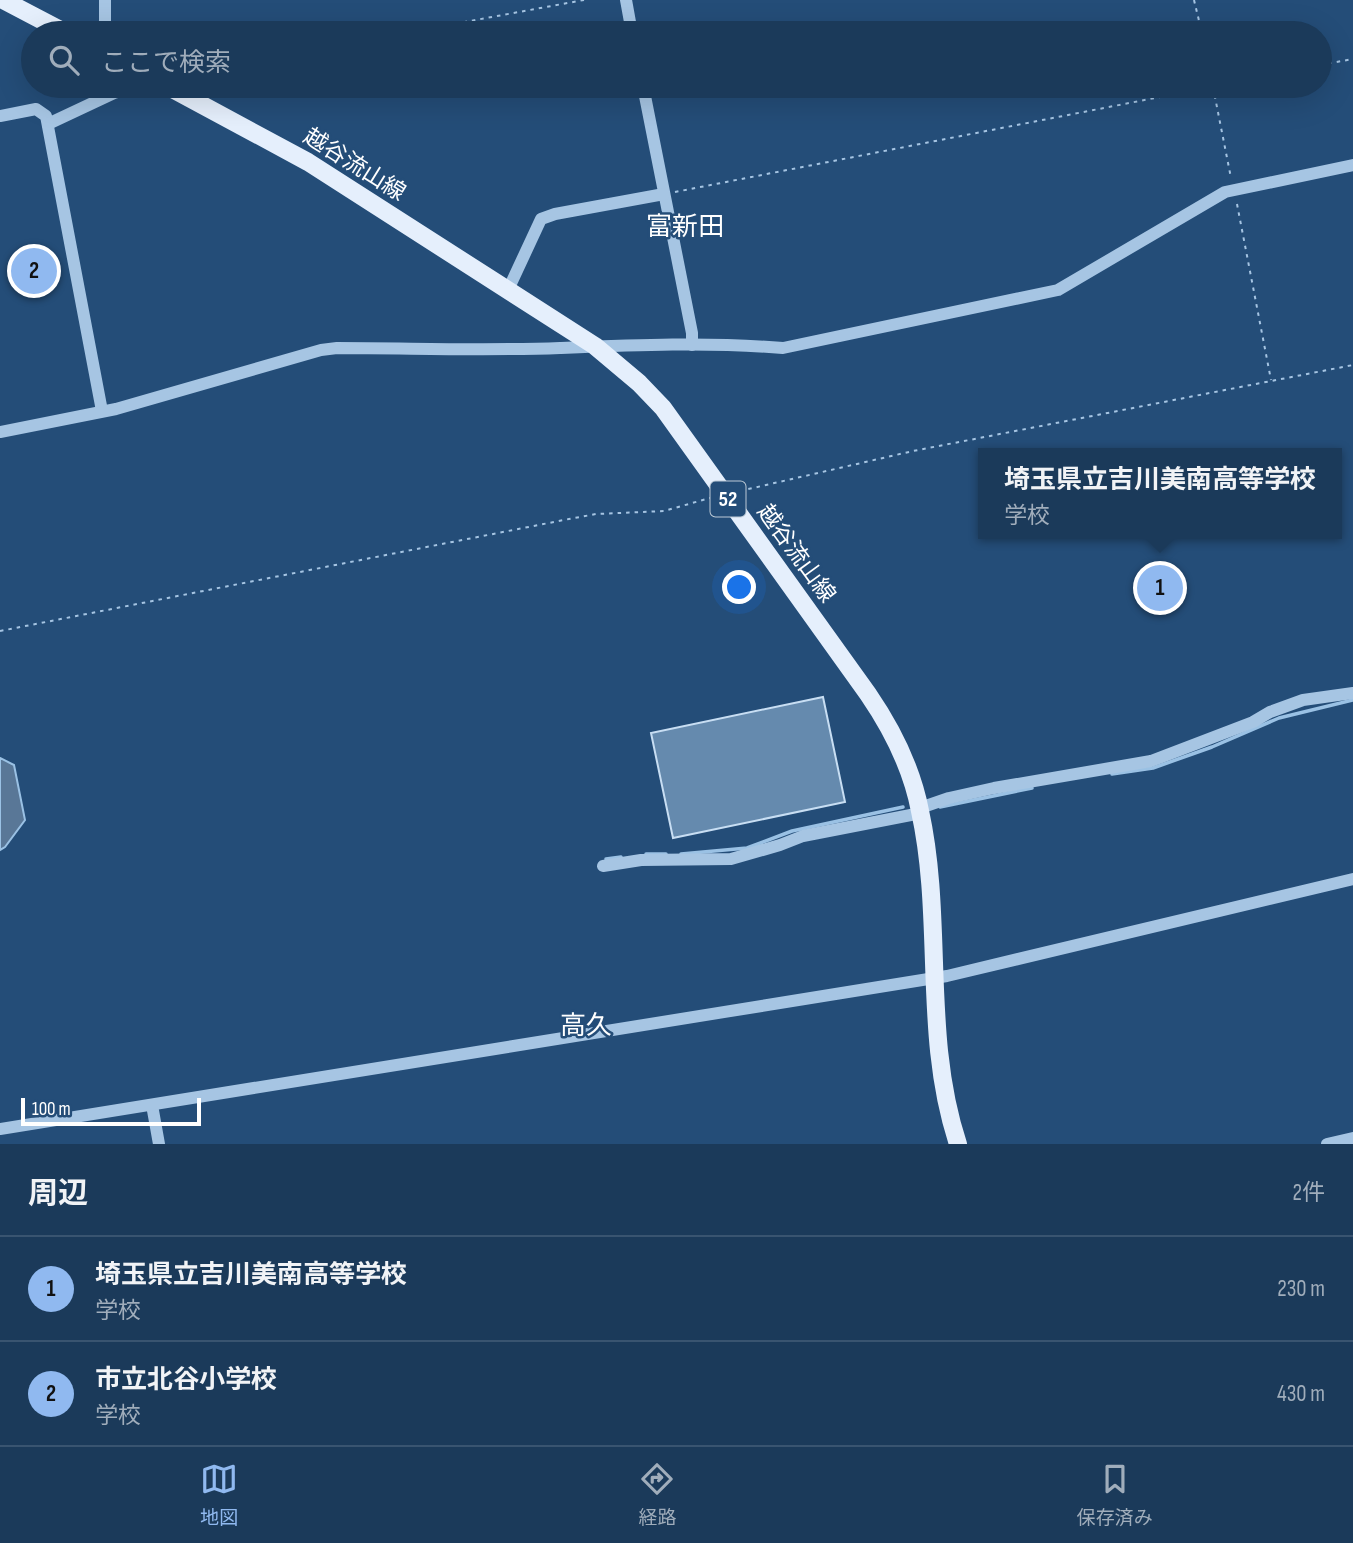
<!DOCTYPE html>
<html lang="ja">
<head>
<meta charset="utf-8">
<style>
  body { margin:0; font-family:"Sofia Sans Condensed","Noto Sans JP",sans-serif; background:#244160; color:#f1f3f6 }
  .scale { position:absolute; left:21px; bottom:18px; width:180px; box-sizing:border-box; padding-left:7px; border:4px solid #fff; border-top:0; font-size:19px; line-height:24px; white-space:nowrap; color:#fff; -webkit-text-stroke:5px #244d78; paint-order:stroke }
  .you { position:absolute; left:740px; top:588px; width:24px; height:24px; margin:-18px; border:5px solid #fff; border-radius:50%; background:#1a73e8; box-shadow:0 0 0 10px #1a73e833 }
  .badge { display:grid; place-items:center; width:46px; height:46px; border-radius:50%; background:#90b9f0; color:#111; font-size:23px; font-weight:700 }
  .pin { position:absolute; translate:-50% -50%; border:4px solid #fff; box-shadow:0 2px 7px #0006 }
  .popup { position:absolute; left:978px; top:448px; width:364px; height:91px; box-sizing:border-box; display:grid; place-content:center; border-radius:0px; background:#1b3a5a; filter:drop-shadow(0 2px 5px #0005); font-size:23px; white-space:nowrap; color:#a0adbb }
  .popup b { font-size:26px; color:#f1f3f6 }
  .popup::after { content:''; position:absolute; left:50%; top:100%; margin-left:-14px; border:14px solid transparent; border-top-color:#1b3a5a }
  .list { margin:0; padding:0; list-style:none }
  h2 { display:flex; justify-content:space-between; align-items:center; height:91px; margin:0; padding:0 28px; font-size:30px }
  h2 small { font-size:23px; font-weight:400; color:#a0adbb }
  .list li { display:grid; grid-template-columns:46px 1fr auto; gap:21px; align-items:center; box-sizing:border-box; height:105px; padding:0 28px; border-top:2px solid #395470 }
  .list b { display:block; font-size:26px; white-space:nowrap }
  .list p { margin:0; font-size:23px; white-space:nowrap; color:#a0adbb }
  .list em { font-size:23px; font-style:normal; color:#a0adbb }
  .icon { flex:none; width:38px; height:38px; fill:none; stroke:currentColor; stroke-width:2; stroke-linecap:round; stroke-linejoin:round }
  .map { position:relative; flex:none; width:1353px; height:1144px; overflow:hidden }
  .search { position:absolute; background:#1b3a5a; box-shadow:0 7px 28px #0002; left:21px; right:21px; top:21px; height:77px; display:flex; align-items:center; gap:18px; box-sizing:border-box; padding:0 24px; border-radius:38px; color:#a0adbb; font-size:26px }
  .sheet { height:301px; background:#1b3a5a }
  nav { display:flex; justify-content:space-around; align-items:center; box-sizing:border-box; height:98px; border-top:2px solid #395470; background:#1b3a5a; font-size:19px; color:#a0adbb }
  nav a { display:grid; justify-items:center; gap:4px }
  nav .on { color:#90b9f0 }
  .map>svg:first-child { display:block }
  .water { fill:#597797; stroke:#9ac1e4; stroke-width:2 }
  .lines { fill:none; stroke-linecap:round; stroke-linejoin:round }
  .stream { stroke:#9ac1e4; stroke-width:3.5 }
  .building { fill:#658aae; stroke:#c8def3; stroke-width:2 }
  .path { stroke:#a6c5e3; stroke-width:2; stroke-dasharray:3.5 5; stroke-linecap:butt }
  .minor { stroke:#a6c5e3; stroke-width:12 }
  .major { stroke:#e5effc; stroke-width:18 }
  .labels { text-anchor:middle; stroke-width:5; stroke-linejoin:round; paint-order:stroke }
  .shield { fill:#244d78; stroke:#bdcad6; stroke-width:2 }
  .shield-label { font-size:21px; font-weight:bold; fill:#fff }
  .street-label { font-size:23px; fill:#fff; stroke:#244d78 }
  .quarter-label { font-size:26px; fill:#fff; stroke:#244d78 }
</style>
</head>
<body>
<div class="map">
<svg width="1353" height="1144" viewBox="0 0 1353 1144">
  <rect width="100%" height="100%" fill="#244d78"/>
  <path class="water" d="M0,758l14,7 11,55 -20,27 -5,3z"/>
  <g class="lines">
    <g class="stream">
      <path d="M1112,774l41,-6 59,-21 67,-29 74,-18"/>
      <path d="M940,807l92,-19"/>
      <path d="M646,854h20"/>
      <path d="M681,854l66,-6 45,-17 111,-24"/>
      <path d="M606,859l15,-2"/>
    </g>
  </g>
  <path class="building" d="M823,697l22,105 -172,36 -22,-105z"/>
  <g class="lines">
    <g class="path">
      <path d="M1194,0l8,33"/>
      <path d="M405,33l179,-33"/>
      <path d="M1320,65l33,-6"/>
      <path d="M1213,87l18,91"/>
      <path d="M219,96l13,-10"/>
      <path d="M675,192l541,-106"/>
      <path d="M1237,204l34,176"/>
      <path d="M740,491l173,-40 440,-86"/>
      <path d="M0,631l569,-112 27,-5 68,-3 46,-13"/>
    </g>
    <g class="minor">
      <path d="M626,0l6,33"/>
      <path d="M99,33l6,-11v-22"/>
      <path d="M643,86l49,247v12"/>
      <path d="M0,116l36,-7 10,7 56,295"/>
      <path d="M48,124l66,-31 22,-7"/>
      <path d="M508,290l33,-71 14,-5 109,-20"/>
      <path d="M0,432l116,-23 205,-59 16,-2c74,0 149,3 223,0 75,-3 149,-6 223,0l275,-58 167,-98 128,-27"/>
      <path d="M920,808l29,-10 45,-10 157,-27 102,-39 17,-10 33,-12 50,-7"/>
      <path d="M603,866l38,-6 90,-1 49,-14 23,-9 118,-23"/>
      <path d="M152,1105l7,39"/>
      <path d="M0,1129l947,-153 406,-97"/>
      <path d="M1327,1144l26,-6"/>
    </g>
    <g class="major">
      <path d="M3,0l63,33"/>
      <path d="M167,86l141,76 287,184 44,37 24,25 205,286c24,35 44,75 52,117 24,109 2,225 38,333"/>
    </g>
  </g>
  <g class="labels">
    <rect class="shield" x="710.5" y="481.5" width="35" height="35" rx="5"/>
    <g class="shield-label">
      <text x="728" y="506">52</text>
    </g>
    <g class="street-label">
      <text transform="translate(355 164) rotate(32)" y="8">越谷流山線</text>
      <text transform="translate(797 553) rotate(54)" y="8">越谷流山線</text>
    </g>
    <g class="quarter-label">
      <text x="685" y="235">富新田</text>
      <text x="586" y="1034">高久</text>
    </g>
  </g>
</svg>
<div class="scale">100 m</div>
<div class="you"></div>
<div class="pin badge" style="left:1160px;top:588px">1</div>
<div class="popup"><b>埼玉県立吉川美南高等学校</b>学校</div>
<div class="pin badge" style="left:34px;top:271px">2</div>
<div class="search"><svg class="icon" aria-label="search" viewBox="0 0 24 24"><circle cx="10" cy="10" r="6"/><path d="M15 15l6 6"/></svg>ここで検索</div>
</div>
<section class="sheet">
<h2>周辺<small>2件</small></h2>
<ul class="list">
<li><span class="badge">1</span><div><b>埼玉県立吉川美南高等学校</b><p>学校</p></div><em>230 m</em></li>
<li><span class="badge">2</span><div><b>市立北谷小学校</b><p>学校</p></div><em>430 m</em></li>
</ul>
</section>
<nav>
<a class="on"><svg class="icon" aria-label="map" viewBox="0 0 24 24"><path d="M3 6l6-2 6 2 6-2v14l-6 2-6-2-6 2zM9 4v14M15 6v14"/></svg>地図</a>
<a><svg class="icon" aria-label="directions" viewBox="0 0 24 24"><path d="M12 3l9 9-9 9-9-9zM9 14v-3h6M13 9l2 2-2 2"/></svg>経路</a>
<a><svg class="icon" aria-label="saved" viewBox="0 0 24 24"><path d="M7 4h10v16l-5-4-5 4z"/></svg>保存済み</a>
</nav>
</body>
</html>
